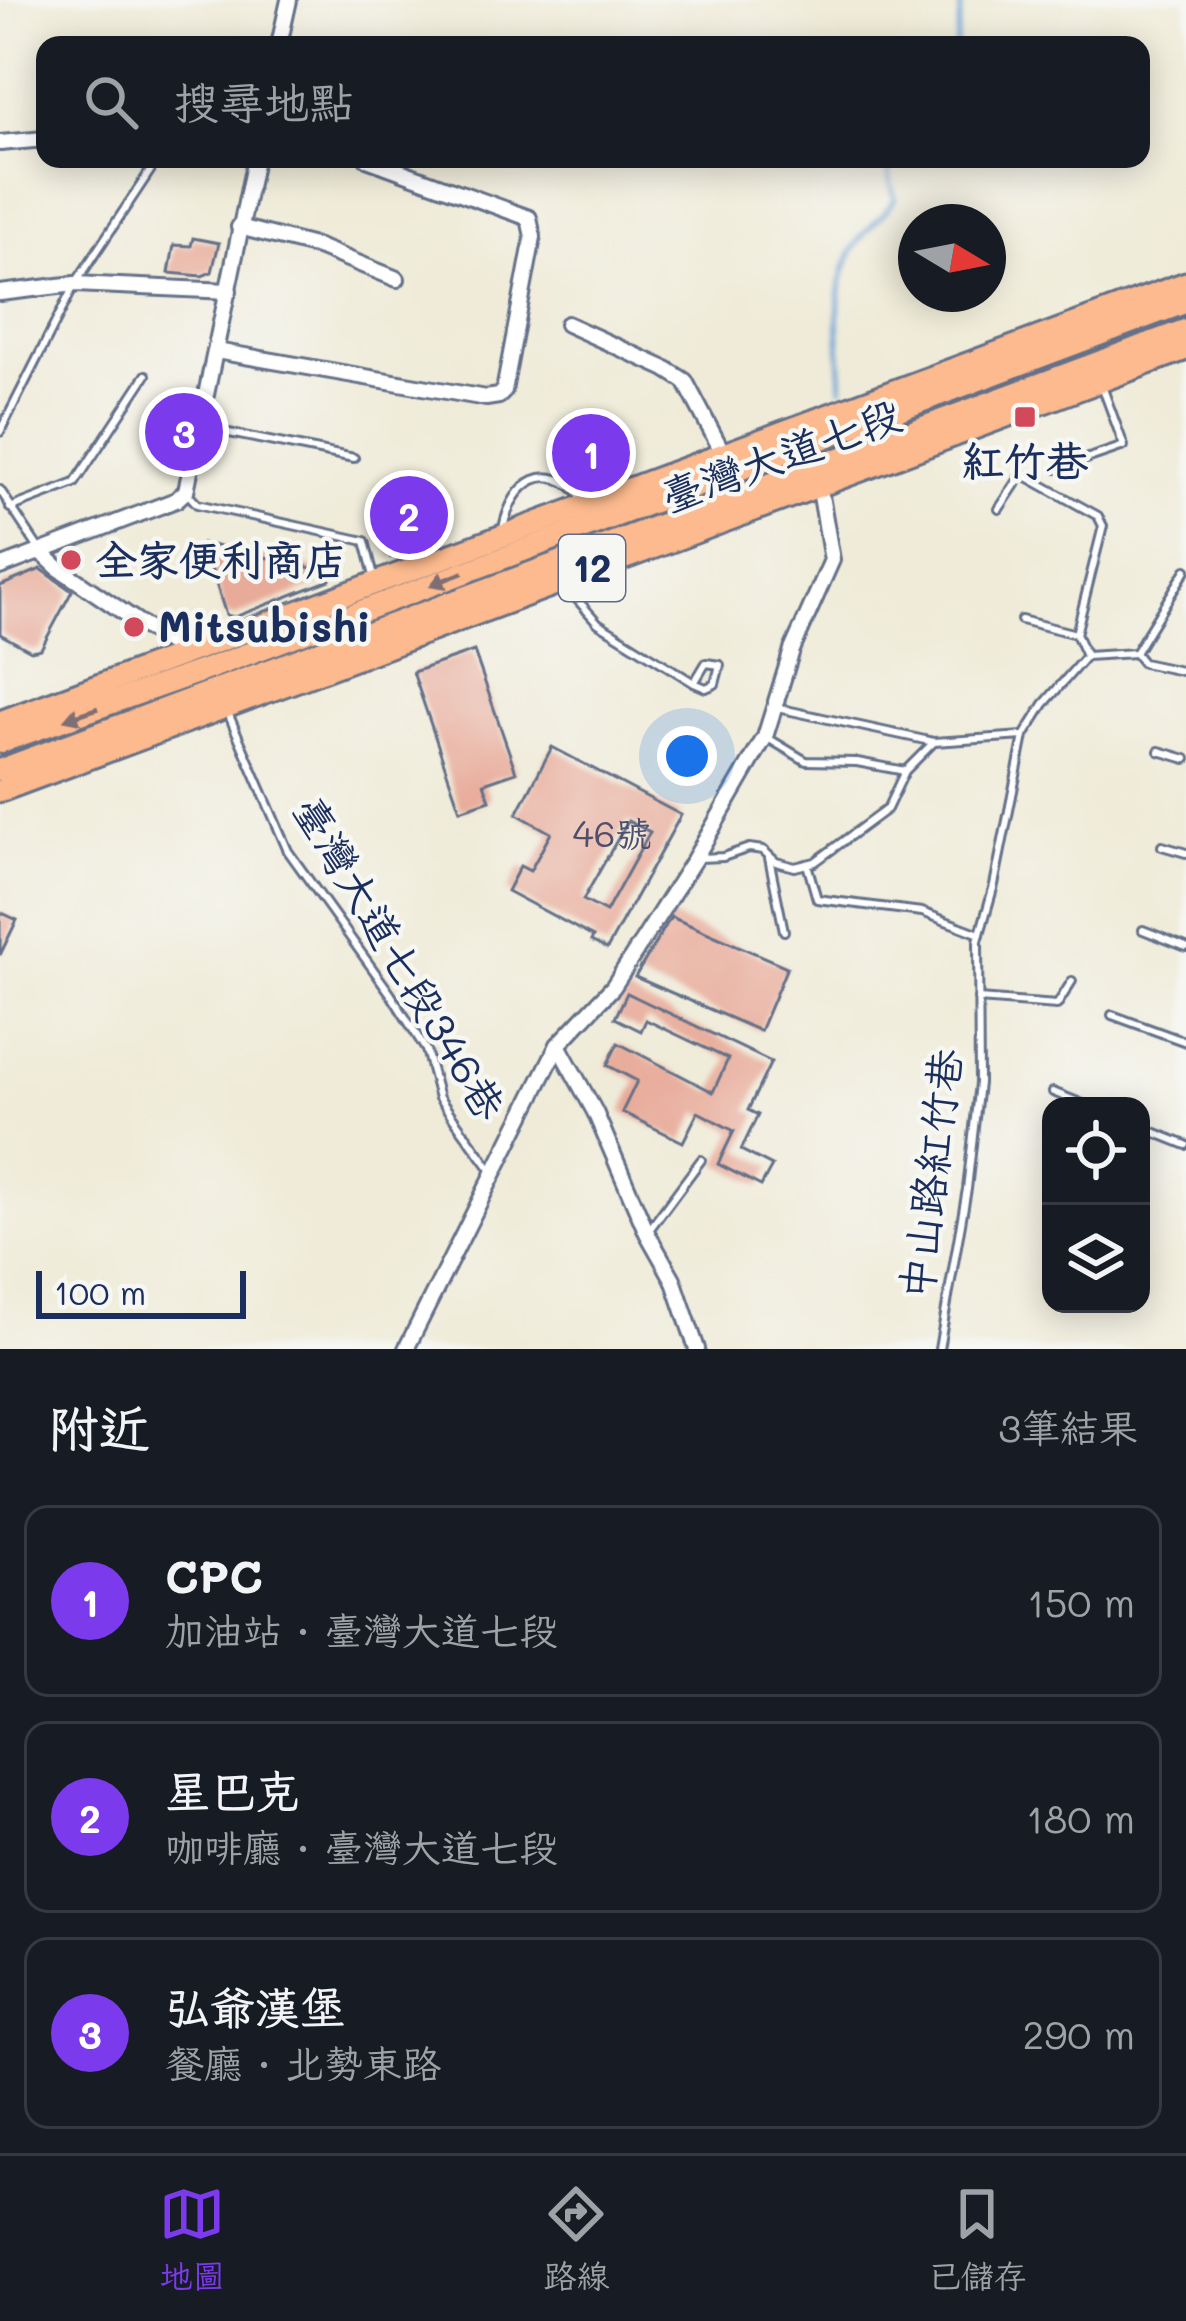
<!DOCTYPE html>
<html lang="zh-TW">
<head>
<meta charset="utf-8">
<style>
  body { margin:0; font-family:Mali,"LXGW WenKai TC",sans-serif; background:#20242c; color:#f1f3f6 }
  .controls { position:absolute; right:36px; bottom:36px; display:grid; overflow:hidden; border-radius:24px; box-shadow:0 6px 30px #0003 }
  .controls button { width:108px; height:108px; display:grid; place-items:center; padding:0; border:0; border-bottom:3px solid #363941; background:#171b24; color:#f1f3f6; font:60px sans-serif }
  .compass { position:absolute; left:898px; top:204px; width:108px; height:108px; border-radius:50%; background:#171b24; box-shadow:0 6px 30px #0003; rotate:100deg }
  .scale { position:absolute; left:36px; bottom:30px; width:210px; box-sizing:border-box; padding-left:12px; border:6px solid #1b2f5e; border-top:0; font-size:33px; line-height:42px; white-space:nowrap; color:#1b2f5e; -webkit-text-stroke:9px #f6f6f2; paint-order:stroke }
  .you { position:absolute; left:687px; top:756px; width:42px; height:42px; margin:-30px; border:9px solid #fff; border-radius:50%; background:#1a73e8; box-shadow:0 0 0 18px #1a73e833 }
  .badge { display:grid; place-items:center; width:78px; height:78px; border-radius:50%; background:#7c3aed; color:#fff; font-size:39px; font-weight:700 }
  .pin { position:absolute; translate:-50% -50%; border:6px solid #fff; box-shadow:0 3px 12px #0006 }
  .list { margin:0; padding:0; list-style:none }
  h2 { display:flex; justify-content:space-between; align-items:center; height:156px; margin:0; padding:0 48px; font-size:51px }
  h2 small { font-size:39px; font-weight:400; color:#9ea1a6 }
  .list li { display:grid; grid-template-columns:78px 1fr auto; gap:36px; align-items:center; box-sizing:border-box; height:192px; margin:0 24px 24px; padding:0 24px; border:3px solid #363941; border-radius:24px }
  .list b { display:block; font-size:45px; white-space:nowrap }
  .list p { margin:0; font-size:39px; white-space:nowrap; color:#9ea1a6 }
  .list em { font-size:39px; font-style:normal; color:#9ea1a6 }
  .icon { flex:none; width:66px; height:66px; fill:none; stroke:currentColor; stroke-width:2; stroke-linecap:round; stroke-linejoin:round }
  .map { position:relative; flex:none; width:1186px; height:1349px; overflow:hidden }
  .search { position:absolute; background:#171b24; box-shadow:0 6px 30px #0003; left:36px; right:36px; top:36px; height:132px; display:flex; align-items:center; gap:30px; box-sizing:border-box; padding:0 42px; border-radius:24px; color:#9ea1a6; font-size:45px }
  .sheet { height:804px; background:#171b24 }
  nav { display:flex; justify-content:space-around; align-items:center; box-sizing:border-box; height:168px; border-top:3px solid #363941; background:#171b24; font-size:33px; color:#9ea1a6 }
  nav a { display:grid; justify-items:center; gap:6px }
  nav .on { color:#7c3aed }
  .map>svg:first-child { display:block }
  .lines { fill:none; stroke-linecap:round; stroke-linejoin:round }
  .stream { stroke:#67a2d7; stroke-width:4.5 }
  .building { fill:#e8aa99; fill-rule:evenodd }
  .service-casing { stroke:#657189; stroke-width:12 }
  .minor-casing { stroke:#657189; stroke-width:20 }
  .primary-casing { stroke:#657189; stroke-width:27 }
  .service { stroke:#fff; stroke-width:6 }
  .minor { stroke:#fff; stroke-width:14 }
  .primary { stroke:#fcba8e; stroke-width:21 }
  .oneway { fill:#806e74 }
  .poi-dot { fill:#d1495b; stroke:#f6f6f2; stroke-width:4.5 }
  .labels { text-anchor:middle; stroke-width:9; stroke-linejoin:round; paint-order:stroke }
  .number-label { font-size:36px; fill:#4e4e6d }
  .shield { fill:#f6f6f2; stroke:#5d6b8a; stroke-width:3 }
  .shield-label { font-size:39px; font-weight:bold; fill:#1b2f5e }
  .street-label { font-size:42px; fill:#1b2f5e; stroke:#f6f6f2 }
  .poi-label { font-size:42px; font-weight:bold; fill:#1b2f5e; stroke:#f6f6f2; text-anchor:start }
</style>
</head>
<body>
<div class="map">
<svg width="1186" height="1349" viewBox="0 0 1186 1349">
  <rect width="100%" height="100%" fill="#f6f6f2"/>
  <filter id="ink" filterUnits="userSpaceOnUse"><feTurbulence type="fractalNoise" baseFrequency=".00833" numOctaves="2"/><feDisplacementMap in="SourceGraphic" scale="24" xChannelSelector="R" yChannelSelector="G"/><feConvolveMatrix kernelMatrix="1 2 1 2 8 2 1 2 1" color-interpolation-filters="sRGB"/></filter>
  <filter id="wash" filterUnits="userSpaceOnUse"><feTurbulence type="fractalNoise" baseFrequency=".004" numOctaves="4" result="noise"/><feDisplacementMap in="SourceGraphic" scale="48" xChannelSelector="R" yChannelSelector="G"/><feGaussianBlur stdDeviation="2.7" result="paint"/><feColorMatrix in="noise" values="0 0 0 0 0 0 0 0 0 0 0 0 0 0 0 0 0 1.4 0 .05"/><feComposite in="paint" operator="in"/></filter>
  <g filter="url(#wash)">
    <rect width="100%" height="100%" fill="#efebd8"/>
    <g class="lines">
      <g class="stream">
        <path d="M956,45l6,-45"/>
        <path d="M842,388c-2,-52 -15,-111 22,-154 11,-13 22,-21 31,-35l-6,-24 7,-16"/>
      </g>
    </g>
    <g id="blocks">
      <g class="building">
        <path d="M193,238l26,5 -7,29 -10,4 -33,-3 5,-28 17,1z"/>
        <path d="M400,480l25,3 -7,64 -27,10z"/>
        <path d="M203,543l126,29 1,8 -95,37 -9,-2z"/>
        <path d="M41,569l31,22 -31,58 -10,2 -31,-17v-48z"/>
        <path d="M474,651l42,121 -32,11 6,17 -30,10 -47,-138z"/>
        <path d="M552,747l129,68 -74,134 -16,-8 2,-4 -86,-46 13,-25 10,5 21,-38 -34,-19zM628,821l22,11 -44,80 -23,-12z"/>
        <path d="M0,912l17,8 -17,35z"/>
        <path d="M671,917l116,50 -27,64 -125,-54z"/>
        <path d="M627,993l144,69 -23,48 10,5 -17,35 31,16 -11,20 -43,-22 16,-33 -36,-19 -15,30 -61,-30 15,-31 -30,-16 11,-22 95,49 15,-33 -82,-39 -5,11 -26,-13z"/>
      </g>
    </g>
  </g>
  <g filter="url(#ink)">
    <use href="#blocks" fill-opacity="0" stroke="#657189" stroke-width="3"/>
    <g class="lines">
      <g class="service-casing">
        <g id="service">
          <path d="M204,428l150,30"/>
          <path d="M0,432l75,-148 83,-125"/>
          <path d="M1057,469l67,-23 -22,-60"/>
          <path d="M0,490l39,59"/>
          <path d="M188,494l9,10 168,37 9,35"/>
          <path d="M10,508l65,-25 71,-108"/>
          <path d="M999,509l23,-35 76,42 5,10 -27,108 10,22"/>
          <path d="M503,528c10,-48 45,-70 80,-30"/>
          <path d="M566,587l32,36 96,60 12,5 9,-4 5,-19 -14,-2 -12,20"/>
          <path d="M1021,620l55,14"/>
          <path d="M1135,653l8,10 43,9"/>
          <path d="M777,708l157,34"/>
          <path d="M228,713l60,138 102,142 36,57 13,48 53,73"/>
          <path d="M766,737l40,24 51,1 48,9"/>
          <path d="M1159,751l27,8"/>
          <path d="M1162,846l24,7"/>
          <path d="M699,858l24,-1 26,-9 14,2 13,12 19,5 20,-5 72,-53 18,-38 29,-29 90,-6"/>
          <path d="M769,858l15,73"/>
          <path d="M807,864l10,35 105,13 58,22"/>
          <path d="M1143,930l43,17"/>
          <path d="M978,999l79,6 15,-24"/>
          <path d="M1112,1015l74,27"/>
          <path d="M1053,1092l35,14"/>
          <path d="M1141,1127l45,18"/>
          <path d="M649,1230l52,-70"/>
          <path d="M939,1349l28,-160 12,-106 -1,-142 16,-56 30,-149 20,-32 42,-48 49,-3 51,-83"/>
        </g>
      </g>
      <g class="minor-casing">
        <g id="minor">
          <path d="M279,45l10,-45"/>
          <path d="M0,143l45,-4"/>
          <path d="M239,227l79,20 79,32"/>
          <path d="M0,293l75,-9 154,7"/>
          <path d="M567,324l99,45 19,12 38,72"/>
          <path d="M216,351l270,47 13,-2 5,-5 29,-154 -4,-19 -162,-59"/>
          <path d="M41,552l16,15 112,76 25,4"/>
          <path d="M0,567l176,-67 10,-9 69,-332"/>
          <path d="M558,1045l37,67 52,121 26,46 24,70"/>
          <path d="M406,1349l152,-304 55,-58 82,-129 70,-121 27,-87 40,-90 -13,-76"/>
        </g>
      </g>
      <g class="primary-casing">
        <g id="primary">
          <path d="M0,722l1186,-439"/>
          <path d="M0,742l210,-74 976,-366"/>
          <path d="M0,770l1186,-440"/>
          <path d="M0,791l1186,-442"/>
        </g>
      </g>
      <use href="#service" class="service"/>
      <use href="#minor" class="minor"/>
      <use href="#primary" class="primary"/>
    </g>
    <defs><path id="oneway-solid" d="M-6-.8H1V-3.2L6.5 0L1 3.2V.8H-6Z" transform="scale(3)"/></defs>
    <g class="oneway">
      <use href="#oneway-solid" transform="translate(447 579) rotate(159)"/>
      <use href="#oneway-solid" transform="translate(81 714) rotate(161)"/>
    </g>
  </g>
  <g class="poi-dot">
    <rect x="1013" y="405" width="24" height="24" rx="6"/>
    <circle cx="71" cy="560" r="12"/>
    <circle cx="134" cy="627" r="12"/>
  </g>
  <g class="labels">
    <g class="number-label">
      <text x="612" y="847">46號</text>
    </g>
    <rect class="shield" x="559" y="535" width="66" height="66" rx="9"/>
    <g class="shield-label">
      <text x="592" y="582">12</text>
    </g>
    <g class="street-label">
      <text transform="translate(781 456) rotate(-20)" y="15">臺灣大道七段</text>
      <text transform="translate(399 958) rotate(59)" y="15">臺灣大道七段346巷</text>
      <text transform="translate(931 1174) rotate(-83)" y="15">中山路紅竹巷</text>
    </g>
    <g class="poi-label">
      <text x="1025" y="476" text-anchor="middle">紅竹巷</text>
      <text x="95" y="575">全家便利商店</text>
      <text x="158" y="642">Mitsubishi</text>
    </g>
  </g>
</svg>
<div class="controls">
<button><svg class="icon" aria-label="locate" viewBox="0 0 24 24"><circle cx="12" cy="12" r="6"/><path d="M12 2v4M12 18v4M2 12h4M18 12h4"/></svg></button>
<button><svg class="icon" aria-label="layers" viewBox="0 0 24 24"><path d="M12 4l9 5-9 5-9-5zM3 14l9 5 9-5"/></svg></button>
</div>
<svg class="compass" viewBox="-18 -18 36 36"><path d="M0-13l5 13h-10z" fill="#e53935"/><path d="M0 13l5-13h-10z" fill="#9ea1a6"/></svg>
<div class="scale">100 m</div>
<div class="you"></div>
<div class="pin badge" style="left:591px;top:453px">1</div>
<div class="pin badge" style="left:409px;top:515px">2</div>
<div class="pin badge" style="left:184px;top:432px">3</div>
<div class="search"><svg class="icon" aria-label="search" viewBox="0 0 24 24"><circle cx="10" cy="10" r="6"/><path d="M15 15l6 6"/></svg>搜尋地點</div>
</div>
<section class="sheet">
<h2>附近<small>3筆結果</small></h2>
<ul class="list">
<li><span class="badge">1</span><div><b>CPC</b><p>加油站 · 臺灣大道七段</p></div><em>150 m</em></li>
<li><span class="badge">2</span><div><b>星巴克</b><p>咖啡廳 · 臺灣大道七段</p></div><em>180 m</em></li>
<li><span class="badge">3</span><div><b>弘爺漢堡</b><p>餐廳 · 北勢東路</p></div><em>290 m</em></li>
</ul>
</section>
<nav>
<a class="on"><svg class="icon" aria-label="map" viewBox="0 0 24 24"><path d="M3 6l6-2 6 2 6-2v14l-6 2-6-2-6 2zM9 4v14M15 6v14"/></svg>地圖</a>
<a><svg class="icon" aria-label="directions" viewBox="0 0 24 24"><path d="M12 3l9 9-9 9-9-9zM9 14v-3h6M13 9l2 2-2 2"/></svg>路線</a>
<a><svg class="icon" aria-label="saved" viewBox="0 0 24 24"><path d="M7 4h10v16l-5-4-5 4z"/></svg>已儲存</a>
</nav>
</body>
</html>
